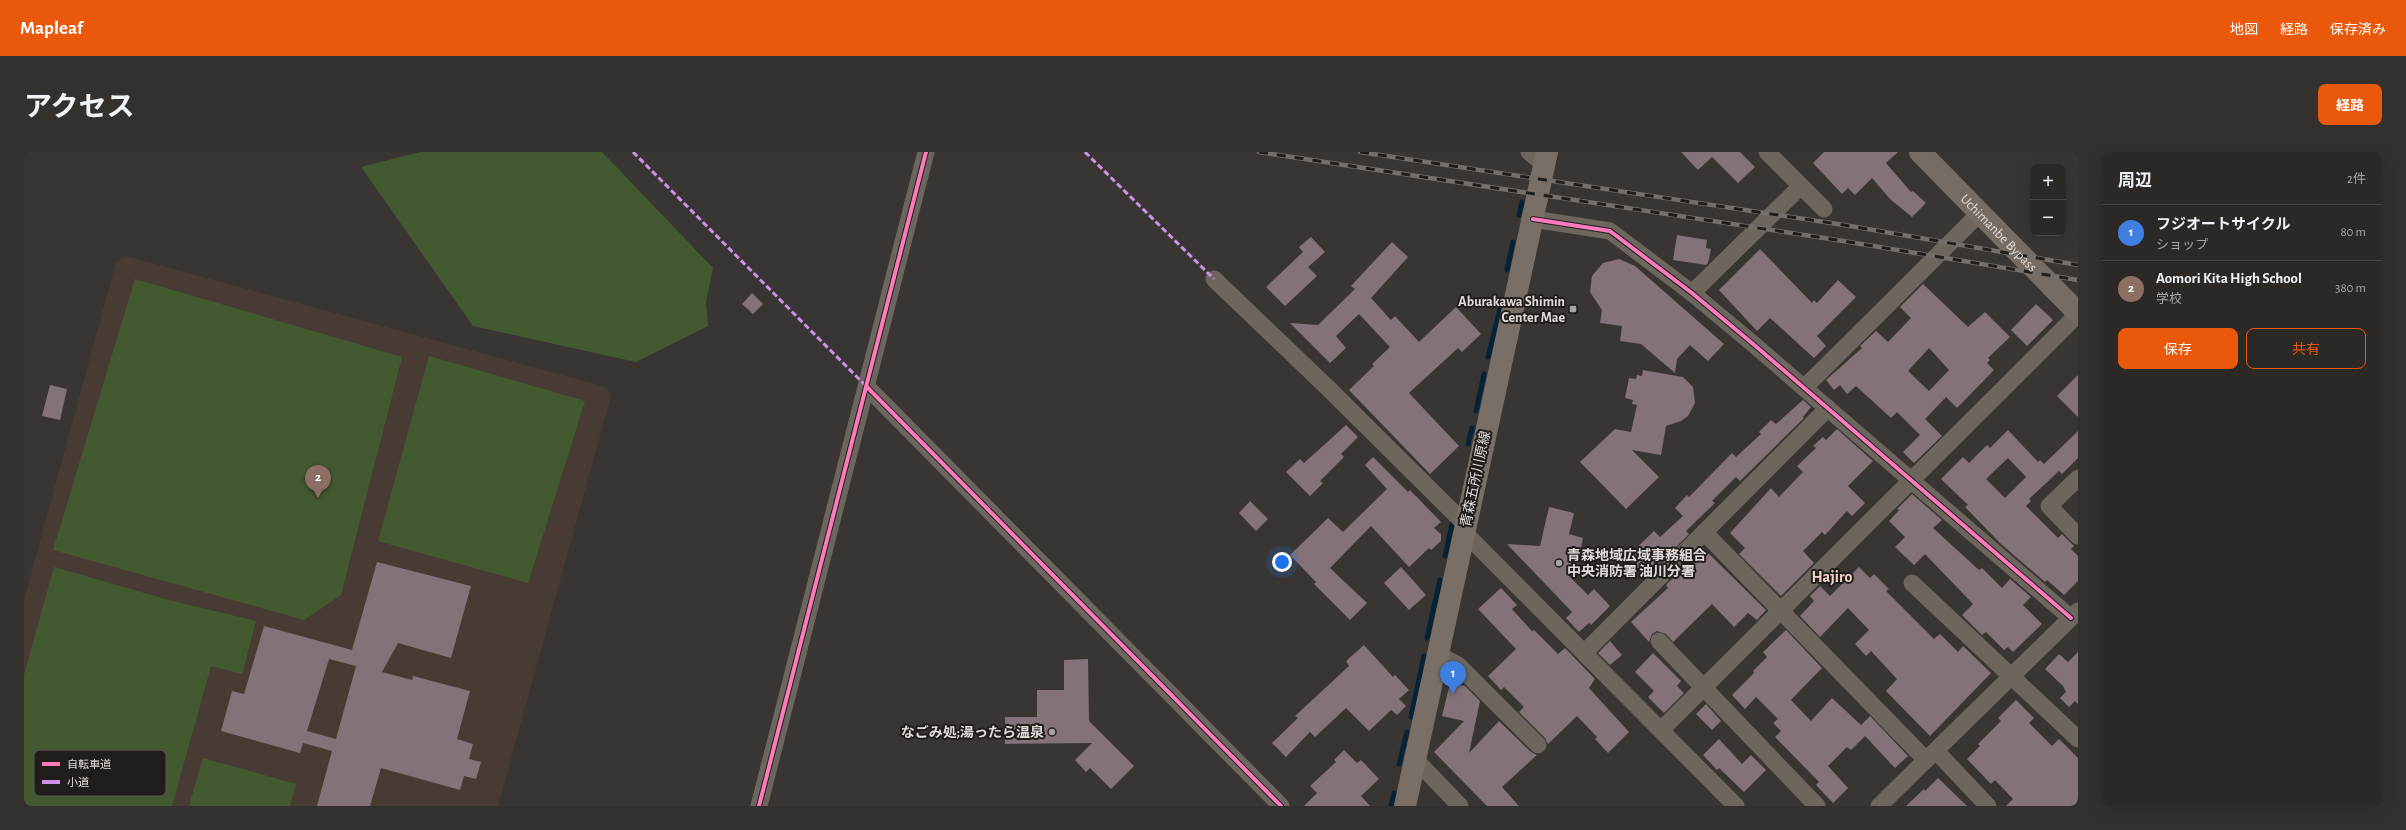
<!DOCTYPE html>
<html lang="ja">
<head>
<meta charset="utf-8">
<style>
  body { margin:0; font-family:"Alegreya Sans","Noto Sans JP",sans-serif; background:#33302e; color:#f1f3f6 }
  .controls { position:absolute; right:12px; top:12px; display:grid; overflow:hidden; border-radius:8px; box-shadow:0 4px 16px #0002 }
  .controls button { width:36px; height:36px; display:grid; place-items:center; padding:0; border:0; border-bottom:1px solid #474443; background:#2b2826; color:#f1f3f6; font:20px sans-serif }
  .you { position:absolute; left:1258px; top:410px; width:14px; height:14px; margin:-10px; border:3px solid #fff; border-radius:50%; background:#1a73e8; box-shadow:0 0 0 6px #1a73e833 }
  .badge { display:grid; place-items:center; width:26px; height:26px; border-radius:50%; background:#ea580c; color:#fff; font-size:13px; font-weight:700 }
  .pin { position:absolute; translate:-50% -33px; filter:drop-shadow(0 1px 2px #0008) }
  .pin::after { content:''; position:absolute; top:21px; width:14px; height:12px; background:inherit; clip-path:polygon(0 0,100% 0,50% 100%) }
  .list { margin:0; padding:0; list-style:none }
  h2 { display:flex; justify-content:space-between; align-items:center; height:52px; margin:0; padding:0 16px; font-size:17px }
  h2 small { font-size:13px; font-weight:400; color:#a6a6a7 }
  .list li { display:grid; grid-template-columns:26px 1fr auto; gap:12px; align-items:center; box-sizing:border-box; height:56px; padding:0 16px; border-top:1px solid #474443 }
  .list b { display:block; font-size:15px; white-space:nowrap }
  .list p { margin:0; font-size:13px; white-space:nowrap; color:#a6a6a7 }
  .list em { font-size:13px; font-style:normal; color:#a6a6a7 }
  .actions { display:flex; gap:8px; padding:12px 16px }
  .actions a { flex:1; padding:9px 0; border:1px solid #ea580c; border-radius:8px; text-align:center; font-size:14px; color:#ea580c }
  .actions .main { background:#ea580c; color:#fff }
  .map { position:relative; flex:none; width:2054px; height:654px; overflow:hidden; border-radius:8px }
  header { display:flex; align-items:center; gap:24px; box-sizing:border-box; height:56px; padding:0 20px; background:#ea580c; color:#fff }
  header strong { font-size:19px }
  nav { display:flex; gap:22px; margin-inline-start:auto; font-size:14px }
  .intro { display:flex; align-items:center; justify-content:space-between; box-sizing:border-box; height:96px; padding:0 24px }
  h1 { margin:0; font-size:28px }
  .button { padding:10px 18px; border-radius:8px; background:#ea580c; color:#fff; font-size:14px; font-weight:700 }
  main { display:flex; gap:24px; padding:0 24px }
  aside { flex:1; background:#2b2826; border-radius:8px; box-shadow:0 4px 16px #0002 }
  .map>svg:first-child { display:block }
  .built { fill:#483b34 }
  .green { fill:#435a30 }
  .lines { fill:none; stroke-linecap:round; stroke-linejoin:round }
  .stream { stroke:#052338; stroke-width:5 }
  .building { fill:#837277; fill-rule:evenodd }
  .street { stroke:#6d665f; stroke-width:17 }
  .primary { stroke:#7a6f66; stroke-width:22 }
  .highway { stroke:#766c63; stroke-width:22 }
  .rail-casing { stroke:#746f6b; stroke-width:4.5 }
  .rail { stroke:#201d1b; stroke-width:3; stroke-dasharray:9; stroke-linecap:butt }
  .quiet { stroke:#ce8fe9; stroke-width:3; stroke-dasharray:6 3; stroke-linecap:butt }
  .cycleway-casing { stroke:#201d1b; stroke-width:6 }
  .cycleway { stroke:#fd7abc; stroke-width:4 }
  .poi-dot { fill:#a6a29f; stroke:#201d1b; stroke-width:1.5 }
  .labels { text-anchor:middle; stroke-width:4; stroke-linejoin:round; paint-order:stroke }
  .street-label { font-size:14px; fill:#e1dcd9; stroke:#201d1b }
  .poi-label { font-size:14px; font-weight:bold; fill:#e1dcd9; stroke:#201d1b; text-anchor:end }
  .quarter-label { font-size:16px; font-weight:bold; fill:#f4d4c7; stroke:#201d1b }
  .key { fill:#201d1b; stroke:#5a5654; stroke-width:1 }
  .key-label { font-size:11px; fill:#e1dcd9 }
</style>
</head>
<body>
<header>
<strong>Mapleaf</strong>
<nav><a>地図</a><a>経路</a><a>保存済み</a></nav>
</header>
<div class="intro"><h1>アクセス</h1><a class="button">経路</a></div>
<main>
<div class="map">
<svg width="2054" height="654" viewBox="0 0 2054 654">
  <rect width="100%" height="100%" fill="#393533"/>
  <path class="built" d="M102,104l480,131 5,9 -113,410h-474v-206l92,-338z"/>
  <g class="green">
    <path d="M396,0h182l111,116 -7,34 2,24 -72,36 -163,-36 -112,-159z"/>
    <path d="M111,127l267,78 -61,238 -37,25 -251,-70z"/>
    <path d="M405,204l156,45 -57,182 -150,-42z"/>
    <path d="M30,415l115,33 87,21 -14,53 -31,-8 -39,140h-148v-131z"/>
    <path d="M179,606l93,26 -6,22h-101z"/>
  </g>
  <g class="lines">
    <g class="stream">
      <path d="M1495,63l3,-13"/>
      <path d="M1483,118l6,-28"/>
      <path d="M1464,205l12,-48"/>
      <path d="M1452,259l8,-37"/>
      <path d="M1444,292l4,-16"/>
      <path d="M1421,404l8,-36"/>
      <path d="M1403,486l13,-58"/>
      <path d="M1387,565l13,-61"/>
      <path d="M1375,612l8,-32"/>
      <path d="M1367,654l3,-13"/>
    </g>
  </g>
  <g class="building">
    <path d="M1657,0h59l15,15 -17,16 -26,-26 -14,13z"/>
    <path d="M1800,0h74l-12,11 25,29 2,-1 13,12 -14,14 -22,-18 -18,-21 -17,17 -7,-7 -6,6 -29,-31z"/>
    <path d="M1653,83l30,5 -1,8 5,1 -3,14 -2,2 -33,-5z"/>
    <path d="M1287,85l14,15 -17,15 9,9 -32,30 -19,-19 37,-35 -4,-5z"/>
    <path d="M1368,90l16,15 -37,41 20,22 4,-4 24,26 37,-35 25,27 -19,18 -4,-4 -49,45 50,53 -29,28 -81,-84 25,-24 -2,-2 18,-17 -31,-33 -23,22 10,12 -16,15 -40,-40 28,2 37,-36 -4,-3z"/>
    <path d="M1736,97l52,54 2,-3 3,3 21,-23 18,17 -39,39 9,10 -12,12 -44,-40 -13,13 -38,-41z"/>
    <path d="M1595,107l16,7 89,78 -16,17 -18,-16 -13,14 -2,14 -34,-29 -21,-3 2,-15 -22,-3 2,-13 -12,-18 2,-16 11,-13z"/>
    <path d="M1899,132l45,43 17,-15 25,25 -22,21 2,2 -3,3 7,7 -37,38 -11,-11 -21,22 17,17 -28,27 -11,-11 17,-17 -23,-23 -6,6 -35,-32 -9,8 -7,-9 -6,5 -8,-10 36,-32 -2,-2 16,-15 12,11 23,-24 -11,-11zM1905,196l20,22 -20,21 -21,-20z"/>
    <path d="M728,141l11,11 -10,10 -11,-10z"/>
    <path d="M2012,152l17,16 -26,26 -16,-16z"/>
    <path d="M1619,218l40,7 10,10 2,16 -7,13 -7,5 -15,5 -5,29 -29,-5 27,27 -33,32 -46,-47 35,-33 16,3 6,-27 -5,-1 1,-4 -8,-2 4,-20 7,1 1,-4 5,1z"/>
    <path d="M2054,223v42l-21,-21z"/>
    <path d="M26,233l17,4 -7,31 -18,-4z"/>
    <path d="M1779,248l8,7 -8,10 1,1 -64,63 -4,-4 -24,24 3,2 -29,28 3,3 -37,37 -5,-5 -6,6 -14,-15 27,-26 6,6 23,-21 -8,-8 12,-13 2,2 43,-44 4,4 25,-23 -2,-2 12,-12 5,4z"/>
    <path d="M1322,273l12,12 -17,17 3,3 -24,24 3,2 -13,13 -24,-24 14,-13 4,4z"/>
    <path d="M1813,277l36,32 -25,25 17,17 -13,13 -5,-5 -22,24 -3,-3 -19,19 11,12 -33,33 -42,-42 6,-6 -15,-15 41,-45 8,9 24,-25 -6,-6 19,-18 -3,-2 10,-9 3,3z"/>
    <path d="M1984,278l30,32 2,-2 4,4 34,-33v27l-16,16 -3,-3 -30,28 2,2 -5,5 32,32 4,-4 12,12 -3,3 7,7v25l-14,14 -17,-15 -2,2 -44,-38 -36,-37 3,-2 -27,-26 22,-22 6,6 18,-18 3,3zM1984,306l18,19 -21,21 -19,-19z"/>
    <path d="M1349,305l35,35 2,-2 31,32 -7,6 7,6v7l-10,9 -2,-2 -20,19 -38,-41 -41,42 37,35 -17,17 -36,-36 2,-2 -26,-27 38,-37 15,14 44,-43 -22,-24z"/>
    <path d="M1888,342l30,26 -9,8 46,42 3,-2 20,20 8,-9 21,18 -8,8 19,19 -29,28 -5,-5 -4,3 -18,-18 -4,3 -20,-20 11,-11 -48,-50 -11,11 -19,-18 10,-10 -16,-16 10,-11 -2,-1z"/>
    <path d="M1226,349l18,18 -12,12 -17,-18z"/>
    <path d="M1525,355l25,6 -5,21 14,4 -5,25 -11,11 21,21 6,-6 16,17 -19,19 -2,-2 -10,9 -13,-14 6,-6 -65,-68 33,2z"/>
    <path d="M1679,396l63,62 -9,10 -9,-7 -14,14 -22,-23 -39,38 -7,-8 -9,-3 -5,3 -3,8 -18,-20 37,-34 -2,-3z"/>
    <path d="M353,410l94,24 -20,72 -53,-15 -16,29 30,8 1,-4 57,15 -13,48 16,5 -4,15 12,3 -5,17 -12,-3 -4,14 -79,-22 -11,38h-53l15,-55 -29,-8 -3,10 -79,-22 11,-40 12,3 20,-68 88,24zM305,507l27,7 -20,73 -29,-8z"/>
    <path d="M1377,415l25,28 -17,15 -25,-27z"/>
    <path d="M1835,415l11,11 4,-4 15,15 -3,2 48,48 6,-5 18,18 5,-6 28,27 -61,63 -44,-45 11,-12 -26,-28 -5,5 -11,-12 14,-14 -21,-22 -28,29 -20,-21 14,-15 -4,-5 10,-10 10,10z"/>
    <path d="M1477,436l16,17 -5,4 20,22 2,-1 24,24 7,-6 30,31 -6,9 40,44 -21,21 -13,-14 2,-2 -20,-21 -29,28 -3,-6 -26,-26 5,-5 -20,-20 -3,3 -13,-14 28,-27 -38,-40z"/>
    <path d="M1762,478l36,38 -31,32 20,21 21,-23 29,27 9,-9 38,40 -13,12 -30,-32 -14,14 -4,-3 -19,19 20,22 -15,15 -17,-18 3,-3 -44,-45 6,-6 -8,-8 5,-4 -22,-22 -11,12 -13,-14 22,-22 -1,-2 14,-14 -4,-5z"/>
    <path d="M1586,489l12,14 -12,10 -12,-12z"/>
    <path d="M1340,493l29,32 2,-2 14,15 -10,9 7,7 -9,9 -6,-5 -22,21 -23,-23 -31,29 -5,-5 -24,25 -14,-14 26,-25 -3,-2 54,-50 -3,-5z"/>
    <path d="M2054,500v52l-3,-3 -6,6 -9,-9 6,-6 -3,-6 -18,-17 14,-15 9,8z"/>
    <path d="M1629,501l28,28 -4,5 7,7 -20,20 -16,-16 6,-6 -19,-19z"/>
    <path d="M1064,507l1,62 45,45 -23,23 -21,-21 -4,4 -11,-12 17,-17 -87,1v-27h32v-27h27v-30z"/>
    <path d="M1426,531l15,3 15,15 -11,52 30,-32 32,31 6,3 -35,32 17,19h-32l-53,-54 30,-31 -22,-5z"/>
    <path d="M1992,548l18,18 -5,5 23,23 7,-7 19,19v48h-72l7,-7 -18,-19 -4,4 -24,-25 13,-13 -2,-2 23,-23 -3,-3z"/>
    <path d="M1682,552l15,17 -9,9 -16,-16z"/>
    <path d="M1695,587l23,25 9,-9 15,15 -22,22 -25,-24 -2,2 -14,-15z"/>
    <path d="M1320,598l13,13 4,-3 18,19 -18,17 9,10h-66l13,-13 -7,-7 26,-24 -2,-2z"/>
    <path d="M1914,626l29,28h-61l18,-17 1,2z"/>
  </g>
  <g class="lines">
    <g class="street">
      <path d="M1505,0l16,13"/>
      <path d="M1743,0l57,57"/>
      <path d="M1509,67l77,12 82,62 60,50 319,275"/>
      <path d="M1190,127l115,110 136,135"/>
      <path d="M1668,141l108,-106"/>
      <path d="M843,235l414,419"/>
      <path d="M1780,236l176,-175"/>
      <path d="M2054,326l-29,28 29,30"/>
      <path d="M1440,380l272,274"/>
      <path d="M1680,380l222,228"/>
      <path d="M1888,431l166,156"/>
      <path d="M1635,489l158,165"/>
      <path d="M1561,500l243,-244"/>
      <path d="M1413,502l21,11 80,80"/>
      <path d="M1637,578l417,-416"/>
      <path d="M1912,599l52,55"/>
      <path d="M1392,608l44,46"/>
      <path d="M735,654l167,-654"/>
      <path d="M1855,654l199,-195"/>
    </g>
    <path class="primary" d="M1381,654l142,-654"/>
    <path class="highway" id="s1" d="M1896,0l158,161"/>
    <g class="rail-casing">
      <g id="rail">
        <path d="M1235,0l578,88 241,40"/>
        <path d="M1336,0l484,73 234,40"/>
      </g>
    </g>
    <use href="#rail" class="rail"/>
    <g class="quiet">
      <path d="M609,0l234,235"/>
      <path d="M1061,0l129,127"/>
    </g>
    <g class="cycleway-casing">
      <g id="cycleway">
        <path d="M1509,67l77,12 82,62 60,50 319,275"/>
        <path d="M843,235l414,419"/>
        <path d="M735,654l167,-654"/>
      </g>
    </g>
    <use href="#cycleway" class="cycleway"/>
  </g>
  <g class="poi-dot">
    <rect x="1545" y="153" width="8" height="8" rx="2"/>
    <circle cx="1535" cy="411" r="4"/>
    <circle cx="1028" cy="580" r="4"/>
  </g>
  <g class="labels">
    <g class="street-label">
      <text dy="5" stroke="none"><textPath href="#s1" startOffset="113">Uchimanbe Bypass</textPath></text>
      <text transform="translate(1451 327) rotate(-78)" y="5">青森五所川原線</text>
    </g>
    <g class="poi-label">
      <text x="1541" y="154">Aburakawa Shimin<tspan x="1541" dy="16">Center Mae</tspan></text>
      <text x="1543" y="408" text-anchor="start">青森地域広域事務組合<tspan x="1543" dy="16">中央消防署 油川分署</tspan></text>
      <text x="1020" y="585">なごみ処;湯ったら温泉</text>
    </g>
    <g class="quarter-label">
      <text x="1808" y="430">Hajiro</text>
    </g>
  </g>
  <rect x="10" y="598" width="132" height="46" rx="6" class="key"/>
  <rect x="18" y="610" width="18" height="4" fill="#fd7abc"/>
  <rect x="18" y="628" width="18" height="4" fill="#ce8fe9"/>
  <g class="key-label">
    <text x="43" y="616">自転車道</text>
    <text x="43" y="634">小道</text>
  </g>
</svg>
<div class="controls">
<button>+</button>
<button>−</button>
</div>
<div class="you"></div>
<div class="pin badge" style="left:1429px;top:542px;background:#3f7fe0">1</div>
<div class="pin badge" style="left:294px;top:346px;background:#8d6e63">2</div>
</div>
<aside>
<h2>周辺<small>2件</small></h2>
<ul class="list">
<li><span class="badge" style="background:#3f7fe0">1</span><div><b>フジオートサイクル</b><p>ショップ</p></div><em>80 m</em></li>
<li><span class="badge" style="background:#8d6e63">2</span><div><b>Aomori Kita High School</b><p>学校</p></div><em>380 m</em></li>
</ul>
<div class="actions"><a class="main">保存</a><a>共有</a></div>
</aside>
</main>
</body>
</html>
